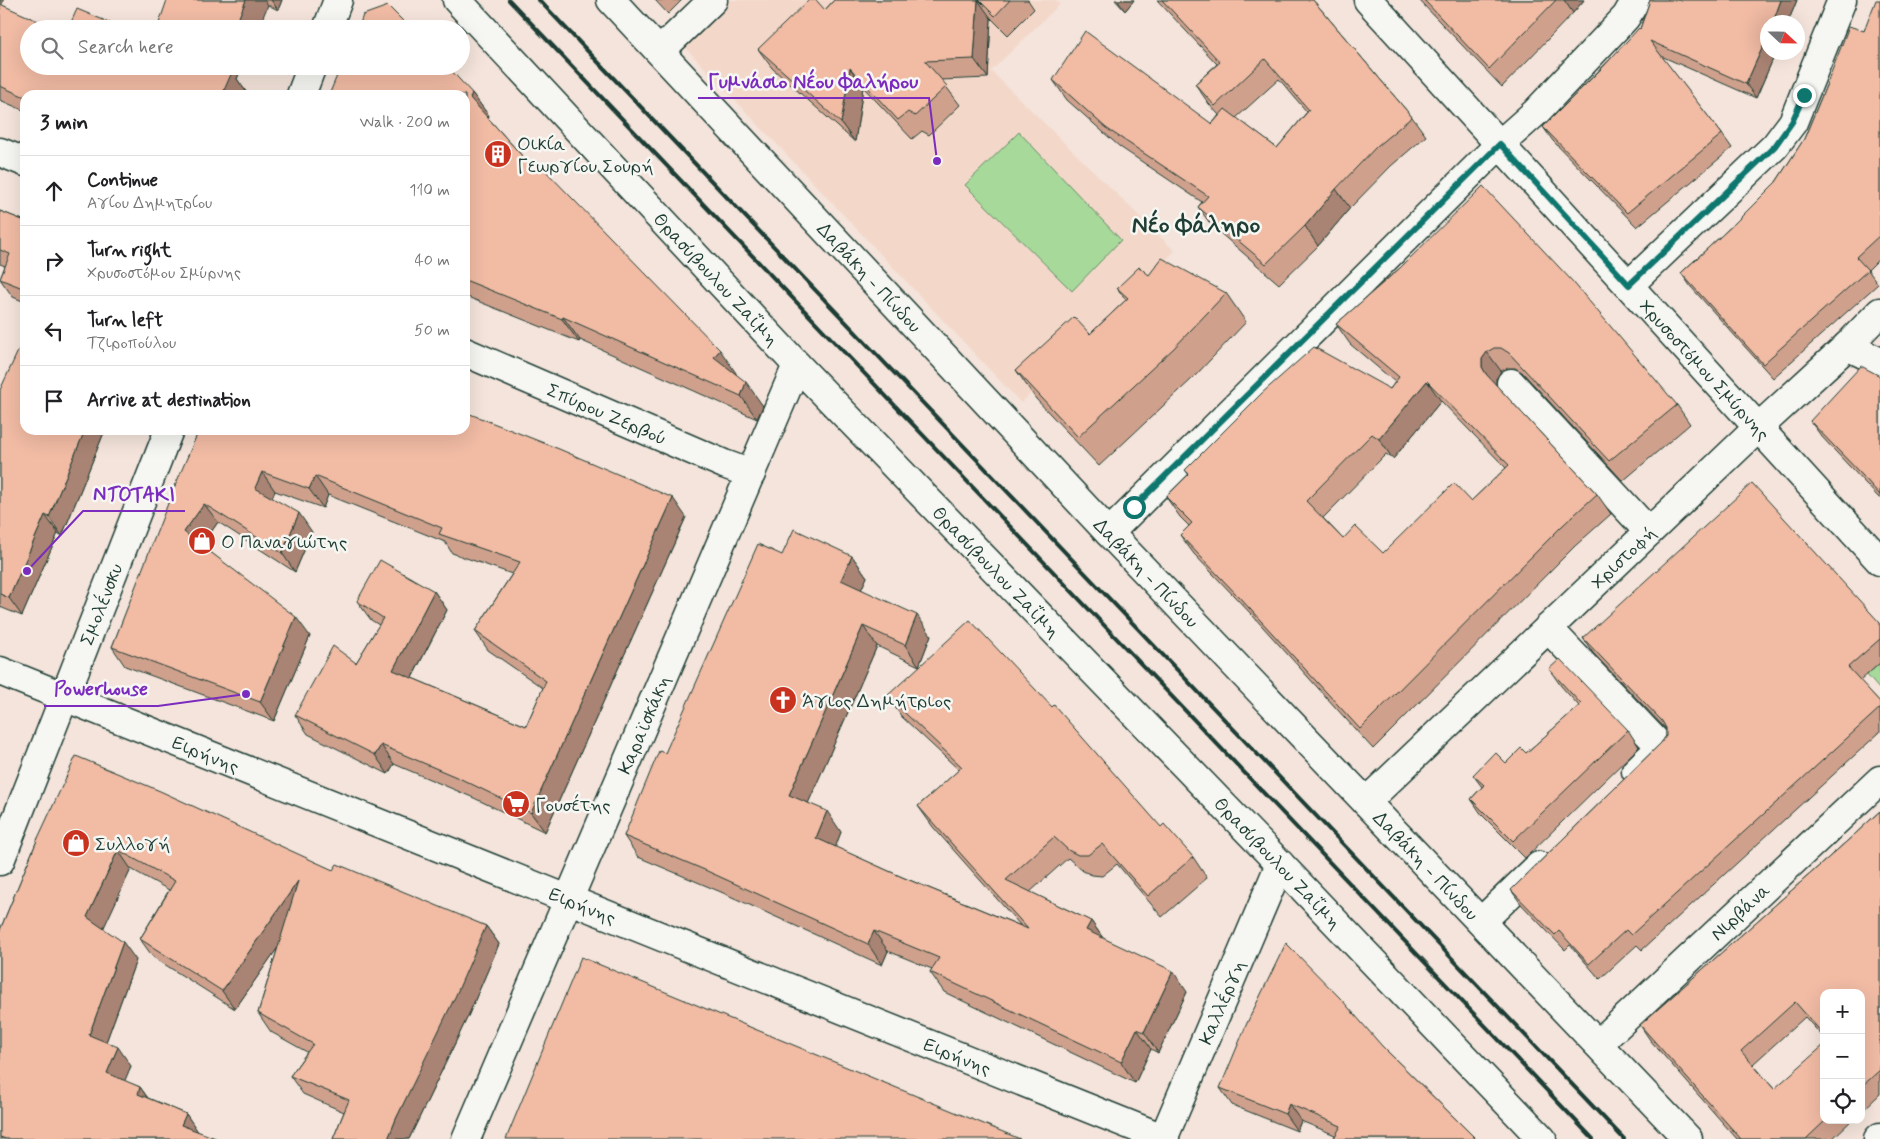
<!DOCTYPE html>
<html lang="en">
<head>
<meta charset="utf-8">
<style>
  body { margin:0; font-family:Mynerve,sans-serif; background:#f6f6f6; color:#202124 }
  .controls { position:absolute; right:15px; bottom:15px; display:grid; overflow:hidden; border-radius:10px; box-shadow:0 5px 20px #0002 }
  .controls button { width:45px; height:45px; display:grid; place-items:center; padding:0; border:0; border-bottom:1px solid #e0e0e0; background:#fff; color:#202124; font:25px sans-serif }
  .compass { position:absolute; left:1760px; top:15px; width:45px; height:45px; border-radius:50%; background:#fff; box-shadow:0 5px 20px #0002; rotate:112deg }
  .stop { position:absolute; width:15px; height:15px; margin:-11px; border:4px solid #0f766e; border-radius:50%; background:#fff }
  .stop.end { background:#0f766e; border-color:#fff; box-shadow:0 1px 5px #0008 }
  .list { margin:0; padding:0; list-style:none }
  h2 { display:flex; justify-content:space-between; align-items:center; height:65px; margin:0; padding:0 20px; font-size:21px }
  h2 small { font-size:16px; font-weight:400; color:#757577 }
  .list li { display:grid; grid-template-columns:32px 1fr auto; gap:15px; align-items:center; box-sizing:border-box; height:70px; padding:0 20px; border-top:1px solid #e0e0e0 }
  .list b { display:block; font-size:19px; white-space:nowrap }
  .list p { margin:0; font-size:16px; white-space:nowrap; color:#757577 }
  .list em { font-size:16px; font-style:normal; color:#757577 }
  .icon { flex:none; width:28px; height:28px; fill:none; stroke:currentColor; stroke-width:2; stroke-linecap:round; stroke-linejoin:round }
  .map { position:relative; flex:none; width:1880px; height:1139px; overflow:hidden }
  .search { position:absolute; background:#fff; box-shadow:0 5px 20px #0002; left:20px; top:20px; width:450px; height:55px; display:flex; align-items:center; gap:12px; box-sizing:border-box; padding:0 18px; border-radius:28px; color:#757577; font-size:19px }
  .panel { position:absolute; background:#fff; box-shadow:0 5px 20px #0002; left:20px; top:90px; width:450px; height:345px; border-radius:15px }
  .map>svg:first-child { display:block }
  .built { fill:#f3d8ca }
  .green { fill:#a7d99a; stroke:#638b67 }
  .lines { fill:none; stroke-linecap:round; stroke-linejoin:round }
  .minor-casing { stroke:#1f3d34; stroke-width:31 }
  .minor { stroke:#f6f6f2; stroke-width:28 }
  .rail { stroke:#1f3d34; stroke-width:4 }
  .wall { fill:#cfa18d; stroke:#1f3d34; fill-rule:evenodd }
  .shaded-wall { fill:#a98373; stroke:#1f3d34 }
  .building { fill:#f1bba4; stroke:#1f3d34; fill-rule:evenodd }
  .route { stroke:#0f766e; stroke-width:6 }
  .labels { text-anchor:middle; stroke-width:5; stroke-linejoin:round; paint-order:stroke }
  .poi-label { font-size:19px; fill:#1f3d34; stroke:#f6f6f2; text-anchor:start }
  .street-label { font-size:19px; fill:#1f3d34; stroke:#f6f6f2 }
  .district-label { font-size:24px; font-weight:bold; fill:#1f3d34; stroke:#f6f6f2 }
  .leader { fill:none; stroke:#7b2cbf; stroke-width:2 }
  .callout-dot { fill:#7b2cbf; stroke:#f6f6f2; stroke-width:2 }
  .callout-label { font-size:20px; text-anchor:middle; font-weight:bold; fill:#7b2cbf; stroke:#f6f6f2; stroke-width:5; stroke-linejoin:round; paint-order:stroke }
</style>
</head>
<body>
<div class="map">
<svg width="1880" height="1139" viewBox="0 0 1880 1139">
  <rect width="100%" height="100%" fill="#f4e4db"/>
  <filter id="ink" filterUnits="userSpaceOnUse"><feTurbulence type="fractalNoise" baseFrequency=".02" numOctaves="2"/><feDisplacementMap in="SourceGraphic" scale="10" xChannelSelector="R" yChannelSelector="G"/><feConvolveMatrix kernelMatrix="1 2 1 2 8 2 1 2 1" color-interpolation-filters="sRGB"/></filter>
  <g filter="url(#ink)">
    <path class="built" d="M730,0h326l4,4 -69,67 184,180 -154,152 -338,-358z"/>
    <g class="green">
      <path d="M1019,132l102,108 -49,51 -107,-106z"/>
      <path d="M1880,663v27l-13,-15z"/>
    </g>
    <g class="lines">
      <g class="minor-casing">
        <g id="minor">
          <path id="s1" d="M457,0l340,365 483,499 262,275"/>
          <path id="s2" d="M611,0l498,533 579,606"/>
          <path id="s3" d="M1368,0l512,561"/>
          <path d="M327,29l11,-29"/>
          <path d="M660,51l53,-51"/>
          <path d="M301,95l11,-29"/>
          <path d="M0,152l25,10"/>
          <path d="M1629,285l146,-139 18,-24 49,-122"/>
          <path d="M1847,346l33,16"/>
          <path id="s4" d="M465,352l259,112 27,10"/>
          <path d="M1511,383l138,149"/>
          <path d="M1109,533l391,-389 36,-32 90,-95 10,-17"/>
          <path d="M1548,628l113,119 -25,24"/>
          <path id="s5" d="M0,671l1165,468"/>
          <path id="s6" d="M1366,802l393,-375 88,-81 33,-34"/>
          <path id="s7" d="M0,861l169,-431"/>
          <path d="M1481,922l58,-56"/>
          <path id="s8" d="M1598,1044l282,-264"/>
          <path id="s9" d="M466,1139l331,-774"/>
          <path id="s10" d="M1163,1139l117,-275"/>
          <path d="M1878,1139l2,-2"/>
        </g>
      </g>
      <use href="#minor" class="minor"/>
      <g class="rail">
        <path d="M509,0l1084,1139"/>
        <path d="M539,0l1085,1139"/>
      </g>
    </g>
    <g class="wall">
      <path d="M0,0l1,5 28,61h213l-5,13 10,14 -222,2v16l-25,-11z"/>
      <path d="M167,0h115l-4,10 -10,-5z"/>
      <path d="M655,0h27l-14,14z"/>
      <path d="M834,0h194l6,9 -26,26 -17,-17 -3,60 -47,2 19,25 -31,30 -7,-4 -10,8 -49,-52 -8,55 -83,-74 -14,-19 67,-39z"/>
      <path d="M1115,0h19l-9,11z"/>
      <path d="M1157,0h156l99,117 14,19 -35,30 -41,42 -32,38 -39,38 -67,-58 -14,-19 4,-5 -82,-55 -53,-47 -14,-20 159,44 7,-9 -10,-11 -14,-20 22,-20zM1279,79l28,33 -30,36 -41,-30z"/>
      <path d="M1419,0h165l-11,13 -71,74z"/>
      <path d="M1650,0h147l-9,22h-20v30h8l-20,46 -95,-42 61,78 10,14 -95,79 -84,-86 -10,-14 97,-98z"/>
      <path d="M1880,0v258l-12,12 10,14 -105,94 -82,-91 -10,-14 54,-50 41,-41 28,-43 24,-58 36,-50z"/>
      <path d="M472,93l17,23 -1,2 44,49 204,206v1l27,32 -6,13 -177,-79 -1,2 -114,-46v-201z"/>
      <path d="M0,211l25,10v81l-12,-5 -13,-18 5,-13 -5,-2z"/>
      <path d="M1400,268l277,137 13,19 -67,57 -101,-109 -7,-4h-7l-7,3 -5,8v6l101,109 14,20 -36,32 -202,203 -120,-133 -59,-62 -14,-19 9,-9 -9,-9 -14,-20 23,-22 -4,-5 205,-81 5,-7 -45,-38 -14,-20zM1441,401l65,67 -35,33 -88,52 -40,-14 -20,-21 63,-64 7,5z"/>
      <path d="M1149,275l77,18 20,29 -52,55 -95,89 -63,-67 -20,-29 74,-36 36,-34 -9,-12z"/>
      <path d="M1880,376v123l-58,-62 -12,-16z"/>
      <path d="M0,390l25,40h80l-43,106 -4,-3 -36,83 -22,-9z"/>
      <path d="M199,430l487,87 -141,315 -71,-34 -80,-34 -6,10 -80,-40 -13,-19 61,-52 23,-38 -8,-5 -14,-19 77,-10 13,19 -35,68 114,48 17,-38 -55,-38 -13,-19 37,-57 -60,-21 -7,-11 -117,-47 -5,13 -48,-17 -3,7 40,34 -17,40 -77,-50 -16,23 108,91 -36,85 -149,-55 -13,-19z"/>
      <path d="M852,556l15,21 -6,12 70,46 -12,31 -42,-20 -69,157 33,29 -6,15 67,30 119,49 -88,-99 -15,-21 41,-36 -57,-53 -15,-21 274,131 32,30 14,21 -45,39 -45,-53 -15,12 -10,-1 -9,-4 -15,-13 -38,34 61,29 12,17 84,54 -29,61 -7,-4 -16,34 -191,-91 -14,-20 2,-3 -44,-18 -6,14 -161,-73 -83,-35 -14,-21 41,-83z"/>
      <path d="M1880,623v40l-20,18 20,21v30l-238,218 -5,-5 -37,34 -30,-34 -5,5 -44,-46 -10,-14 150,-147 5,-7v-7l-73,-76 -10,-15z"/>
      <path d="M1549,669l79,61 11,17 -114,111 -43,-43 -11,-16 11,-12 -9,-12 33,-12 20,-10 53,-47 -18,-20z"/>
      <path d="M1880,811v283l-19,18v-119h-37v45l-19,-21 -52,47 21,25 50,31h28l-20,19h-95l-87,-99 -10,-15 214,-190z"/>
      <path d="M38,838l295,32 153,56 13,18 -30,70 -60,125h-76l11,-27 -41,-18 -13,-18 17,-24 -36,-20 -13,-19 20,-66 -43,62 -82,-52 -13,-18 29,-49 -38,-21 -28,59 33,32 -30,82 25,24 -7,15 16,6 8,11 38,16 12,18 20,7h-218v-209z"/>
      <path d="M1382,1046l94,93h-141l-1,-1 1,-3 -34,-14 -4,10 -65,-26 -12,-17z"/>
    </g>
    <g class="shaded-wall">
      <path d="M0,0h4l-4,8z"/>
      <path d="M246,0h18l4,5 -10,24h-24z"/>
      <path d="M271,0h11l-4,10z"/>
      <path d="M978,0l13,18 -3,60 -14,-19z"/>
      <path d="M1117,0h17l-9,11z"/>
      <path d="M1564,0h20l-11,13z"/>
      <path d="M1781,0h16l-9,22h-15z"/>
      <path d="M1768,35v17h8l-20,46 -10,-14z"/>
      <path d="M220,66h22l-5,13 10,14 -1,2h-24z"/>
      <path d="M850,68l13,19 -8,55 -14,-19z"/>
      <path d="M472,93l17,23 -3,5 -16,-23z"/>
      <path d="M1336,189l14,19 -32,38 -13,-20z"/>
      <path d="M563,317l17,23 -1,2 -17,-23z"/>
      <path d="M720,350l16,23 -5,7 -17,-23z"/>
      <path d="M1487,352l14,19 -5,8v8l-10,-13 -4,-7v-8z"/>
      <path d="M1427,381l14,20 -48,58 -14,-20z"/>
      <path d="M746,382l17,24 -6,13 -16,-23z"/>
      <path d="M85,430h20l-43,106 -13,-19z"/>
      <path d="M262,472l13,19 -7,15 -13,-18z"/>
      <path d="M315,476l13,19 -5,13 -14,-19z"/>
      <path d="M673,498l13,19 -141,315 -14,-19z"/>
      <path d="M204,504l14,18 -20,29 -14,-19z"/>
      <path d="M299,513l13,19 -17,40 -13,-19z"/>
      <path d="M45,515l13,18 -36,83 -13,-18z"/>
      <path d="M852,556l15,21 -11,24 -15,-21z"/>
      <path d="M434,591l13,19 -41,79 -13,-19z"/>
      <path d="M917,615l14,20 -12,31 -14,-21z"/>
      <path d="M296,617l14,19 -36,85 -14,-19z"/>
      <path d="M863,626l14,20 -74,169 -14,-20z"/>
      <path d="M381,745l13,19 -6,10 -13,-19z"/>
      <path d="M827,811l14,21 -10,27 -15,-21z"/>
      <path d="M118,850l13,19 -31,67 -13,-19z"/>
      <path d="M298,881l13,19 -76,109 -13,-18z"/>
      <path d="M1091,921l14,20 -19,-11z"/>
      <path d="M486,926l13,18 -30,70 -60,125h-21l8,-20z"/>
      <path d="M874,931l14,20 -6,14 -14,-21z"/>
      <path d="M123,942l13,18 -34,93 -13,-18z"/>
      <path d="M1173,971l14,21 -29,61 -14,-21z"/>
      <path d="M1137,1029l14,20 -16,34 -14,-21z"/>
      <path d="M118,1047l13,19 -11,26 -13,-19z"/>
      <path d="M140,1087l13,19 -15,-12z"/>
      <path d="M1289,1104l12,17 -4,10 -12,-17z"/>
      <path d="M186,1114l13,19 -18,-8z"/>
    </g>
    <g class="building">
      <path d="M167,0h79l-12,29h-77z"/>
      <path d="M809,0h7l9,10 9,-10h144l-4,59 -49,2 22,25 -32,30 -7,-4 -10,8 -48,-52 -9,55 -83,-74z"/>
      <path d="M979,0h31l-15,16z"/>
      <path d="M1162,0h151l99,117 -35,29 -41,43 -31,37 -39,38 -68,-57 10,-11 -102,-68 -53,-48 32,-49 127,93 13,-15 52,39 32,-38 -44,-51 -50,47 -20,-22 25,-22z"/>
      <path d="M1424,0h132l-67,69z"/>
      <path d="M1650,0h131l-8,22h-5v13l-22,49 -96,-43 72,93 -95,79 -84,-86 60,-60 36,-39 1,1z"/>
      <path d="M1876,0h4v235l-24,22 12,13 -105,94 -82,-91 54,-50 41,-41 28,-43 24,-58 21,-55 15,5z"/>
      <path d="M0,4l56,25h-27v37h192l11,6 -10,23h-197v2l-25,-11z"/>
      <path d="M388,6l23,23h-53l5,-14z"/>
      <path d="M77,9l48,20h-57z"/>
      <path d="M341,66h106l25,27 -2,5 62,69 3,-7 185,190 -6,7 32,25 -5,14 -178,-79 -1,2 -97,-39v-185h-136z"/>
      <path d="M1483,186l90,96 104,123 -68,56 -100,-108 -8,-5h-7l-7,4 -5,7v8l4,7 111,120 -35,32 -202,203 -121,-132 -59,-62 12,-12 -26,-26 23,-23 -4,-4 77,-77 52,-46 76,42 9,-12 -63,-53 64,-56zM1427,381l82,84 -38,36 -17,-18 -71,70 -28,-27 -12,13 -37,-38 66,-67 7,5z"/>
      <path d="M0,211l25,10v68l-25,-10 10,-25 -10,-4z"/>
      <path d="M1162,258l64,35 -52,55 -96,89 -62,-67 58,-53 16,17 38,-36 -11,-10 22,-21 10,8z"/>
      <path d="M25,336v94h60l-36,87 -4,-2 -36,83 -9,-4v-204z"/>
      <path d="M1861,366l19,10v119l-16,-18 -54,-56z"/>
      <path d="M465,412l94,37 114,49 -142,315 -70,-34 -80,-34 -6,10 -80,-40 38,-69 23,17 27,-45 -26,-17 23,-41 54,31 -41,79 133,56 20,-45 -71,-50 45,-69 -81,-28 3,-6 -127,-52 -6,13 -47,-17 -7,16 44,25 -17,40 -78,-49 -20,28 112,85 -36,85 -148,-55 62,-159 25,-58h266z"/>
      <path d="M1752,483l128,140v16l-32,28 32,35v6l-249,227 -5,-5 -37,34 -30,-33 -4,4 -44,-45 150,-147 5,-7v-8l-4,-7 -79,-83z"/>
      <path d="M794,529l58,27 -11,24 76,35 -12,30 -42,-19 -74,169 38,16 -11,27 86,39 126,52 -110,-123 44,-39 -75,-71 83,-76 82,87 2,-2 107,122 3,-3 29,33 -45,39 -46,-52 -14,11h-10l-10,-5 -14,-13 -48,43 85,41 -5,9 87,41 -29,61 -7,-3 -16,33 -191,-90 9,-14 -65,-27 -6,13 -161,-73 -83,-35 35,-85 6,2 93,-209 24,11z"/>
      <path d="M1560,659l68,71 -115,111 -42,-42 13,-14 -11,-10 22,-23 11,11 15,-15 5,5 55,-49 -32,-35z"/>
      <path d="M76,756l84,35 173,79 4,-6 149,62 -30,69 -60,124 -8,20h-55l16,-39 -59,-24 23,-32 -55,-31 40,-132 -76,110 -82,-52 35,-58 -57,-31 -31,67 36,25 -34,93 29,12 -11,26 33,14 -2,7 48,20 -5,11 37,14h-212l-6,-2v-207l38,-92z"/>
      <path d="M1880,811v259l-19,17v-94h-37v42l-29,-33 -54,49 33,38 50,-44v75h2l-20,19h-65l-101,-114 214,-190z"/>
      <path d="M1286,943l55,56 41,47 94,93h-140l-2,-1 7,-12 -52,-22 -4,10 -65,-26 27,-65z"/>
      <path d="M581,957l439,182h-514z"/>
    </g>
  </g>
  <g class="lines" filter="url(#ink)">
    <path class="route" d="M1134,507l366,-363 129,141 146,-139 17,-24 12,-27"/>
  </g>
  <defs>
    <g id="building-disc" transform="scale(1.4375)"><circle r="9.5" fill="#c8321e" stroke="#f6f6f2"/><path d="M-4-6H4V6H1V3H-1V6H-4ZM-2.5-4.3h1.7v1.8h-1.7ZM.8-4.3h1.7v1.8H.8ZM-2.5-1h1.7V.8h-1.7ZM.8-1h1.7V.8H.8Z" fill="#fff"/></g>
    <g id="shop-disc" transform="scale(1.4375)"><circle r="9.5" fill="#c8321e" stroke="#f6f6f2"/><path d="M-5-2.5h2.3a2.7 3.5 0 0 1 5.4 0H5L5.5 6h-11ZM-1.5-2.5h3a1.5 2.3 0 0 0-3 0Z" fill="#fff"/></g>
    <g id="church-disc" transform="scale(1.4375)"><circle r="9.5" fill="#c8321e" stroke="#f6f6f2"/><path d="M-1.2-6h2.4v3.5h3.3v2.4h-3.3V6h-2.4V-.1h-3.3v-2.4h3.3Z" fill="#fff"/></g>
    <g id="supermarket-disc" transform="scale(1.4375)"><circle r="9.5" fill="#c8321e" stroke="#f6f6f2"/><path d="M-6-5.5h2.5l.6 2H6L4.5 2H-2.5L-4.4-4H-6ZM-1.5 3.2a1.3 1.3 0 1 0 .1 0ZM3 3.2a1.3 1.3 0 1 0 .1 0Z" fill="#fff"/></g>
  </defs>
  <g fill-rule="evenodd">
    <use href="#building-disc" x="498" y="154"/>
    <use href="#shop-disc" x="202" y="541"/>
    <use href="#church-disc" x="783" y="700"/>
    <use href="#supermarket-disc" x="516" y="804"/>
    <use href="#shop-disc" x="76" y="843"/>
  </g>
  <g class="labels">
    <g class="poi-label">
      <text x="517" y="150">Οικία<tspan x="517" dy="22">Γεωργίου Σουρή</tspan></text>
      <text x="221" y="548">Ο Παναγιώτης</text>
      <text x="802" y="707">Άγιος Δημήτριος</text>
      <text x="535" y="811">Γουσέτης</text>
      <text x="95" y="850">Συλλογή</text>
    </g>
    <g class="street-label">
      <text dy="7" stroke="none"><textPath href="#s2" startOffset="379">Δαβάκη - Πίνδου</textPath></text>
      <text dy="7" stroke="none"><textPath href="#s1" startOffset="381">Θρασύβουλου Ζαΐμη</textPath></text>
      <text dy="7" stroke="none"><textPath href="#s3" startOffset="500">Χρυσοστόμου Σμύρνης</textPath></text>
      <text dy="7" stroke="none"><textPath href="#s4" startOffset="155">Σπύρου Ζερβού</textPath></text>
      <text dy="7" stroke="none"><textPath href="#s6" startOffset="355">Χριστοφή</textPath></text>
      <text dy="7" stroke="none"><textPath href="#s1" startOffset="786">Θρασύβουλου Ζαΐμη</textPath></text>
      <text dy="7" stroke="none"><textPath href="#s2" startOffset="784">Δαβάκη - Πίνδου</textPath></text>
      <text dy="7" stroke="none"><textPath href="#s7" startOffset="276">Σμολένσκυ</textPath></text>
      <text dy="7" stroke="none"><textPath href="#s9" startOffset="451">Καραϊσκάκη</textPath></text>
      <text dy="7" stroke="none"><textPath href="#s5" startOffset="222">Ειρήνης</textPath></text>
      <text dy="7" stroke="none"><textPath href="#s1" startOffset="1191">Θρασύβουλου Ζαΐμη</textPath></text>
      <text dy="7" stroke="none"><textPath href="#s2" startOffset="1189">Δαβάκη - Πίνδου</textPath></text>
      <text dy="7" stroke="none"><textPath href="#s5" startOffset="628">Ειρήνης</textPath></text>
      <text dy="7" stroke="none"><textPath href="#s8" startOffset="194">Νιρβάνα</textPath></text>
      <text dy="7" stroke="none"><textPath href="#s10" startOffset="149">Καλλέργη</textPath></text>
      <text dy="7" stroke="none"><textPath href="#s5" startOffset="1032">Ειρήνης</textPath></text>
    </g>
    <g class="district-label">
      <text x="1196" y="232">Νέο Φάληρο</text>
    </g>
  </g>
  <path class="leader" d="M937 161L929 98H698M27 571L83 511H185M246 694L158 706H44"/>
  <g class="callout-dot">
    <circle cx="937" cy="161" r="5"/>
    <circle cx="27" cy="571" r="5"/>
    <circle cx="246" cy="694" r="5"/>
  </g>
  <g class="callout-label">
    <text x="813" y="88">Γυμνάσιο Νέου Φαλήρου</text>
    <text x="134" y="501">NTOTAKI</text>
    <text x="101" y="695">Powerhouse</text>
  </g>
</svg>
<div class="controls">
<button>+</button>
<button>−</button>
<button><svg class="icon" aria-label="locate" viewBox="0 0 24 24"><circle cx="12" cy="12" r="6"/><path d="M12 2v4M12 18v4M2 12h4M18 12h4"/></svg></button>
</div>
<svg class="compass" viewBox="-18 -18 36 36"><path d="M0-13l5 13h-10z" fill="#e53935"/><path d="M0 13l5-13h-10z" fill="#757577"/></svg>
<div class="stop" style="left:1134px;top:507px"></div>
<div class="stop end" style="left:1804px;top:95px"></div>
<div class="search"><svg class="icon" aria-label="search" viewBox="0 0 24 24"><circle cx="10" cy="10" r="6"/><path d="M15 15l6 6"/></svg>Search here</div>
<section class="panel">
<h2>3 min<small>Walk · 200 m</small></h2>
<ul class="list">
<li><svg class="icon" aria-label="ahead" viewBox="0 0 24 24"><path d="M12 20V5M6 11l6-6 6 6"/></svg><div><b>Continue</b><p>Αγίου Δημητρίου</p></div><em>110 m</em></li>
<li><svg class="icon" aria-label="right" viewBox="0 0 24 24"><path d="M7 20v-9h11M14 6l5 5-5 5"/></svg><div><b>Turn right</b><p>Χρυσοστόμου Σμύρνης</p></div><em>40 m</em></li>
<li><svg class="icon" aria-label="left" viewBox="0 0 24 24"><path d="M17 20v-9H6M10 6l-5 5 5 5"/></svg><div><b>Turn left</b><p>Τζιροπούλου</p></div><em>50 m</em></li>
<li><svg class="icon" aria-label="arrive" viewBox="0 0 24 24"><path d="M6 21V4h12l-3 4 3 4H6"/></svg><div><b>Arrive at destination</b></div></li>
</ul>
</section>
</div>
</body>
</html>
